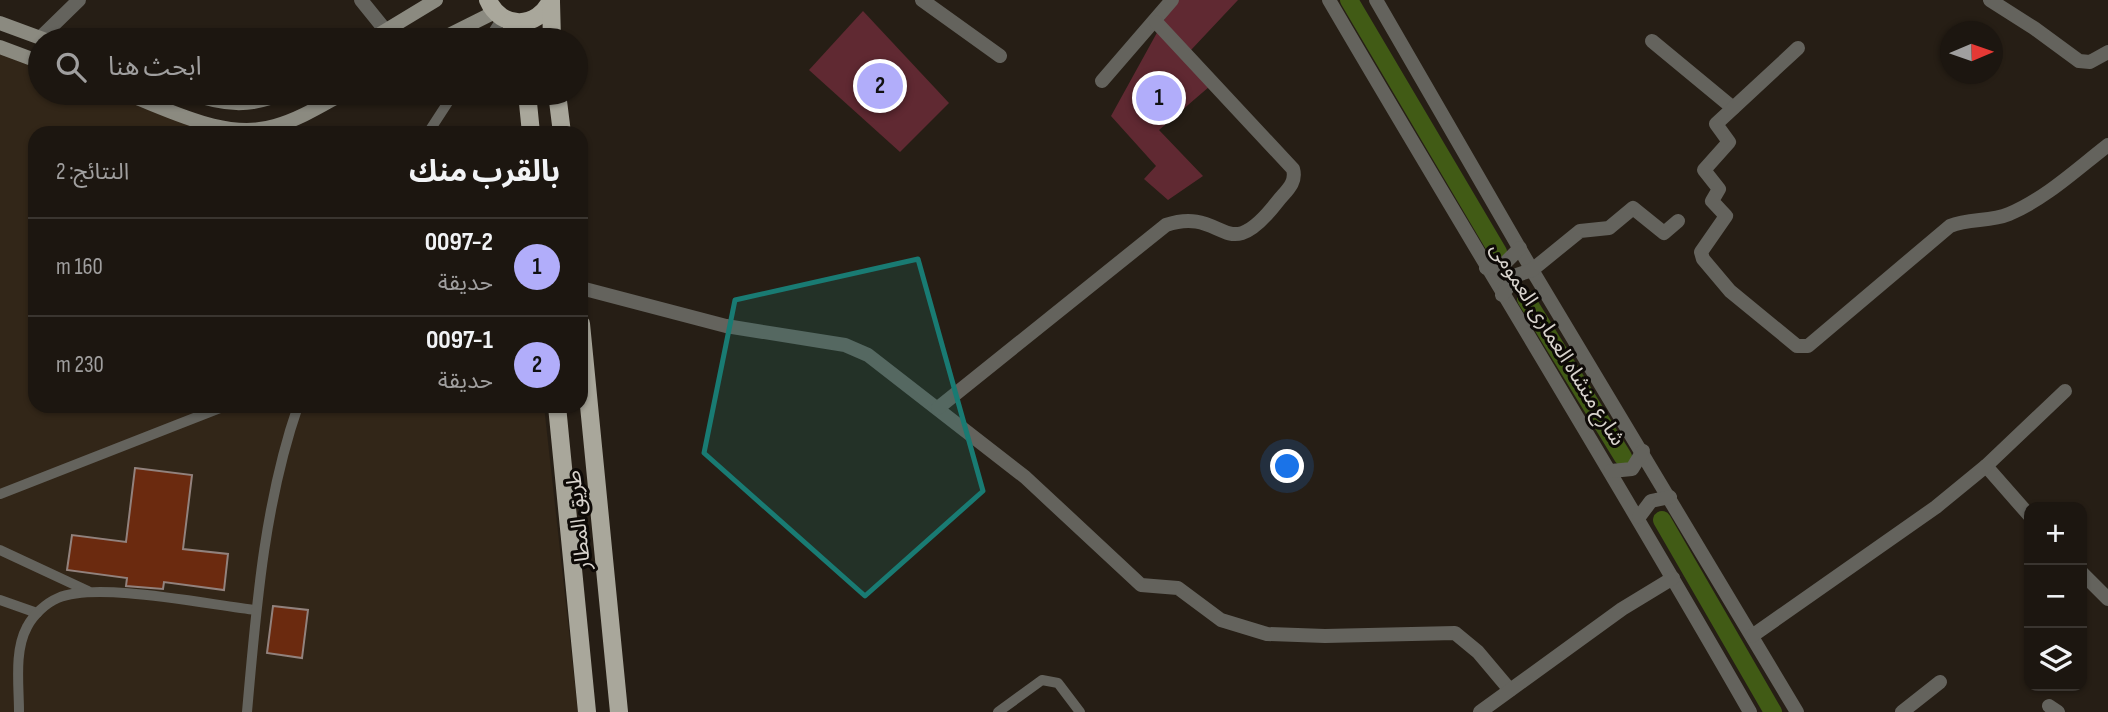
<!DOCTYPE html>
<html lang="ar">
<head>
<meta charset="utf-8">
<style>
  body { margin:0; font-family:"Sofia Sans Condensed","Noto Sans Arabic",sans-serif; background:#251f19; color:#f1f3f6; direction:rtl }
  .controls { position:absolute; right:21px; bottom:21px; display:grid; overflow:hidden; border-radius:14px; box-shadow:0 2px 5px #0004 }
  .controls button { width:63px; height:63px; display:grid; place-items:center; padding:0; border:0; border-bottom:2px solid #3a3530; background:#1c1610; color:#f1f3f6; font:35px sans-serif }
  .compass { position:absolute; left:1940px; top:21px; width:63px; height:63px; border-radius:50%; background:#1c1610; box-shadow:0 2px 5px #0004; rotate:88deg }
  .you { position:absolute; left:1288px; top:467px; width:24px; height:24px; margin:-18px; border:5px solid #fff; border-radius:50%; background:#1a73e8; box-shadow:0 0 0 10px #1a73e833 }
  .badge { display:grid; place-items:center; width:46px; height:46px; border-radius:50%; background:#b1adfa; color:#111; font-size:23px; font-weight:700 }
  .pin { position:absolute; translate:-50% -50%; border:4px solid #fff; box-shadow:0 2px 7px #0006 }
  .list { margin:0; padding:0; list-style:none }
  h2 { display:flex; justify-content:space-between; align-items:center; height:91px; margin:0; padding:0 28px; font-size:30px }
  h2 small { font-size:23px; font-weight:400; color:#a09f9f }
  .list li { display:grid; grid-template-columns:46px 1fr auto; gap:21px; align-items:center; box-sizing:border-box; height:98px; padding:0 28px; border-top:2px solid #3a3530 }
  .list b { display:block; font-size:26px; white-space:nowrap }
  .list p { margin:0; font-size:23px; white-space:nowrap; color:#a09f9f }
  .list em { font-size:23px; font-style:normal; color:#a09f9f }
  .icon { flex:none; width:38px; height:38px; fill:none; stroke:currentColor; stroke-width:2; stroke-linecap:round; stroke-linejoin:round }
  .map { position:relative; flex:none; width:2108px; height:712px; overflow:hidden; direction:ltr }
  .search { position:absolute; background:#1c1610; box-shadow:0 2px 5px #0004; left:28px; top:28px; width:560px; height:77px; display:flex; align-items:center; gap:18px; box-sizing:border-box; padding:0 24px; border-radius:38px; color:#a09f9f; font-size:26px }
  .panel { position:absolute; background:#1c1610; box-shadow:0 2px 5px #0004; left:28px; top:126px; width:560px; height:287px; border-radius:21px; direction:rtl }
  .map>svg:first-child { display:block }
  .built { fill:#322618 }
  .green { fill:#602932 }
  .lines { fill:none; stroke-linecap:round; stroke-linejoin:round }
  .canal { stroke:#415b15; stroke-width:18 }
  .building { fill:#6b2a0f; stroke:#92827d; stroke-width:2 }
  .lane { stroke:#64635d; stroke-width:10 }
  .street { stroke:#64635d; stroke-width:14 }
  .secondary { stroke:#8b8a80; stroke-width:14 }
  .primary { stroke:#a9a79b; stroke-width:18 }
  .marked { fill:#197b73; fill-opacity:0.2; stroke:#197b73; stroke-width:5; stroke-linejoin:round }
  .labels { text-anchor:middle; stroke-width:6; stroke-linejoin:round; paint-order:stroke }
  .street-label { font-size:21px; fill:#d8d3cd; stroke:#0d0906 }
</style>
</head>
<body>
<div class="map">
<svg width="2108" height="712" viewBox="0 0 2108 712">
  <rect width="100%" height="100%" fill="#261e15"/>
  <path class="built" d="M0,53l40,15v25h68l110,40h-183v273h509l34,306h-578z"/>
  <g class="green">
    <path d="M1175,0h63l-47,50 26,30 -58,50 44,46 -35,24 -24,-21 12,-13 -45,-50z"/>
    <path d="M863,11l86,92 -49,49 -91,-82z"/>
  </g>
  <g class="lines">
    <g class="canal">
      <path d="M1349,0l149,252"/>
      <path d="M1526,299l97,158"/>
      <path d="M1662,520l111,192"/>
    </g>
  </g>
  <g class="building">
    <path d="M135,468l57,7 -9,74 45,5 -4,36 -60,-8 -1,7 -37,-3 1,-8 -60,-8 5,-35 54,7z"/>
    <path d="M273,606l35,4 -6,48 -35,-5z"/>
  </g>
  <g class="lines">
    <g class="lane">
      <path d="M488,40l14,-22"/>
      <path d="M428,133l26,-40"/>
      <path d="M0,494l225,-88"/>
      <path d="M0,550l88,41"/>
      <path d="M0,600l37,13"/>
      <path d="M19,712c0,-27 -5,-61 8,-85 6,-12 19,-24 31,-29 39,-17 152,7 198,12"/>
      <path d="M247,712c9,-102 17,-208 51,-306"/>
      <path d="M998,712l44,-32 16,3 22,29"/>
    </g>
    <g class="street">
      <path d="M361,0l25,31"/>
      <path d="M922,0l78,56"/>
      <path d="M1329,0c139,238 284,472 421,712"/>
      <path d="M1376,0l156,270 265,442"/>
      <path d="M1990,0l44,28 45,33 11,1 18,-10"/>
      <path d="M40,38l39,-38"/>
      <path d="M1652,41l81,67"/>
      <path d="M1798,48l-82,76 13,18 -25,28 15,19 -7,12 14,15 -25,36 2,7 27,32 67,55h11l142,-120c19,-8 40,-4 59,-12 36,-15 68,-45 99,-69"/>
      <path d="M1102,81l70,-81"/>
      <path d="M1486,268l19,-5 15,-15"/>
      <path d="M581,288l145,38 119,19 23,10 157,122 116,108 37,3 43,32 46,14 58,2 130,-3 23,19 32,38"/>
      <path d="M1502,295l15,-20 15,-5 48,-39 29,-3 24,-20 31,25 14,-12"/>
      <path d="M938,408l228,-183c60,-20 58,46 112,-24 8,-10 19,-18 15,-32l-137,-147"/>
      <path d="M1986,466l43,49"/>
      <path d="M1611,471l21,-2 11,-18"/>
      <path d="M1639,517l12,-16 19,-4"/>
      <path d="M2082,573l26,26"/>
      <path d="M1752,636l184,-129 50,-41 79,-75"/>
      <path d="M2049,706l9,6"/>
      <path d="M1480,712l142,-103 51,-31"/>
      <path d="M1902,712l38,-30"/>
    </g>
    <g class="secondary">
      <path d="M0,23l46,17"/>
      <path d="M370,40l66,-40"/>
      <path d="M439,40l56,-28"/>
      <path d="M0,47l40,15"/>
      <path d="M124,93c46,17 101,48 151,33 25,-7 47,-21 69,-33"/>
      <path d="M189,93c34,12 61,15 94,0"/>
    </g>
    <g class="primary">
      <path d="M488,0c13,30 50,29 63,0"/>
      <path d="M551,2l1,38"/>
      <path d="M511,22l6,18"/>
      <path d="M527,93l4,40"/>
      <path d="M557,93l5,40"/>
      <path d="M581,324l38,388"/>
      <path d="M557,406l30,306"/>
    </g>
  </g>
  <path class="marked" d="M918,259l65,232 -118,105 -161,-143 31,-153z"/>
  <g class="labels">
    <g class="street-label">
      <text transform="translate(1558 344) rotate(58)" y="7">شارع منشاه العمارى العمومى</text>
      <text transform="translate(578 520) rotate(-96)" y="7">طريق المطار</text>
    </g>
  </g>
</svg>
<div class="controls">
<button>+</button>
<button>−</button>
<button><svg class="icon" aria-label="layers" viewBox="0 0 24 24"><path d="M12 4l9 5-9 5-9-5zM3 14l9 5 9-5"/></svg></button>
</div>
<svg class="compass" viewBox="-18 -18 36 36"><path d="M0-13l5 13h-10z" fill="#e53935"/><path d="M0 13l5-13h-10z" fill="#a09f9f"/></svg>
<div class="you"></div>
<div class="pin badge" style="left:1159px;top:98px">1</div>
<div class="pin badge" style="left:880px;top:86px">2</div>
<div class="search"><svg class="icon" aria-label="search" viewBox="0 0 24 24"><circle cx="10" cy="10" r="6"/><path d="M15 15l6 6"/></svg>ابحث هنا</div>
<section class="panel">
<h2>بالقرب منك<small>النتائج: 2</small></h2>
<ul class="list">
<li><span class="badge">1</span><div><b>0097-2</b><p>حديقة</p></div><em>160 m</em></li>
<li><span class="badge">2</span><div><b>0097-1</b><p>حديقة</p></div><em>230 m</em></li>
</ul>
</section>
</div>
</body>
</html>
